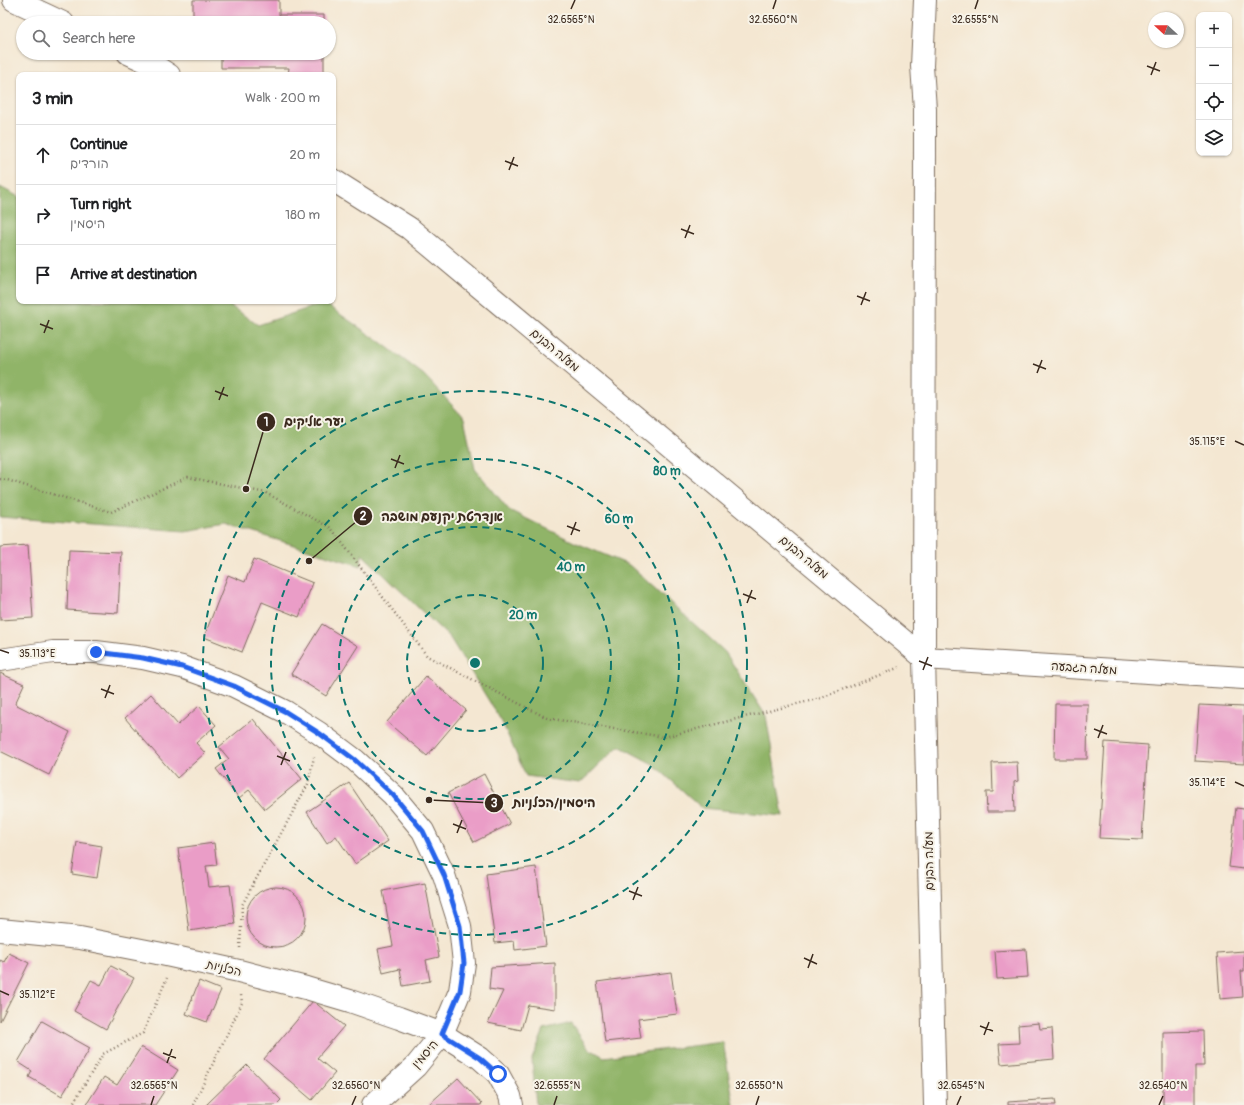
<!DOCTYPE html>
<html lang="en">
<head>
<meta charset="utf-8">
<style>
  body { margin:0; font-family:Pangolin,"Playpen Sans Hebrew",sans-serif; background:#f6f6f6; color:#202124 }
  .controls { position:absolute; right:12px; top:12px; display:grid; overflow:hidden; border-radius:8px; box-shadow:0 1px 3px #0004 }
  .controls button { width:36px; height:36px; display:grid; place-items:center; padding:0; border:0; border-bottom:1px solid #e0e0e0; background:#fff; color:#202124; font:20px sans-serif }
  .compass { position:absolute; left:1148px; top:12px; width:36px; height:36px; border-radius:50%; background:#fff; box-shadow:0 1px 3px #0004; rotate:291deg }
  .stop { position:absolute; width:12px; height:12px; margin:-9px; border:3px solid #2563eb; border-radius:50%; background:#fff }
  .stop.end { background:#2563eb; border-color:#fff; box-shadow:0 1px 4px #0008 }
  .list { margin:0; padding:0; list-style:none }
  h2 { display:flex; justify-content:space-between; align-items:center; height:52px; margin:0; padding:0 16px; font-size:17px }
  h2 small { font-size:13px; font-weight:400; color:#757577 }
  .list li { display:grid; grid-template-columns:26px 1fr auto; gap:12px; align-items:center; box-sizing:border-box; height:60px; padding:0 16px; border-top:1px solid #e0e0e0 }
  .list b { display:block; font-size:15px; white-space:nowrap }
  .list p { margin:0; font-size:13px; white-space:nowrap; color:#757577 }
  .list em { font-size:13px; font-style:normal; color:#757577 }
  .icon { flex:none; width:22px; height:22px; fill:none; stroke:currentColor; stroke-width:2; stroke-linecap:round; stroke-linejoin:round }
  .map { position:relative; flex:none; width:1244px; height:1105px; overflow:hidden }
  .search { position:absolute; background:#fff; box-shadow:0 1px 3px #0004; left:16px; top:16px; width:320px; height:44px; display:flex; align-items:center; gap:10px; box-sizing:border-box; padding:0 14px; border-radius:22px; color:#757577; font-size:15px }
  .panel { position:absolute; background:#fff; box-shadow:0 1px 3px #0004; left:16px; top:72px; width:320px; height:232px; border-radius:8px }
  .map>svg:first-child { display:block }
  .forest { fill:#90b468; stroke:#666f43 }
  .building { fill:#ea9dc7 }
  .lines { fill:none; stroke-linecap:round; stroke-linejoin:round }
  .minor-casing { stroke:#7c6c5d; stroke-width:24 }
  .path { stroke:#7c6c5d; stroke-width:2.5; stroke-dasharray:1 3; stroke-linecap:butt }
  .minor { stroke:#fff; stroke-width:22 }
  .route { stroke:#2563eb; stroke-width:5 }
  .ticks { fill:none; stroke:#3b2a1e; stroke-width:1.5 }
  .ring { fill:none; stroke:#0f766e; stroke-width:2; stroke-dasharray:7 5 }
  .labels { text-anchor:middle; stroke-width:4; stroke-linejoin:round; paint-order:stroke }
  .street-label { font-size:12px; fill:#3b2a1e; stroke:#f7f3e8 }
  .ticks-label { font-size:10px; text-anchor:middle; fill:#3b2a1e; stroke:#f7f3e8; stroke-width:4; stroke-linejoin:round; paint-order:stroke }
  .centre { fill:#0f766e; stroke:#f7f3e8; stroke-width:2 }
  .ring-label { font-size:12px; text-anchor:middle; font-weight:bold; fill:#0f766e; stroke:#f7f3e8; stroke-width:4; stroke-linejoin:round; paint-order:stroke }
  .leader { fill:none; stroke:#3b2a1e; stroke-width:1.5 }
  .callout-dot { fill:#3b2a1e; stroke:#f7f3e8; stroke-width:1.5 }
  .mark-label { font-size:12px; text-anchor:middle; font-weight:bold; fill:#fff }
  .callout-label { font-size:13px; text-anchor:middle; font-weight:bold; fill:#3b2a1e; stroke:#f7f3e8; stroke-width:4; stroke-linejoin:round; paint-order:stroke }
</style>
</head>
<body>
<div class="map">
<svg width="1244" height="1105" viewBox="0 0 1244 1105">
  <rect width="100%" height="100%" fill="#f7f3e8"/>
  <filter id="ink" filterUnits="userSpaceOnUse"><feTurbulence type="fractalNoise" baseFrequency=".025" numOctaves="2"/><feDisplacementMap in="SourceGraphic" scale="8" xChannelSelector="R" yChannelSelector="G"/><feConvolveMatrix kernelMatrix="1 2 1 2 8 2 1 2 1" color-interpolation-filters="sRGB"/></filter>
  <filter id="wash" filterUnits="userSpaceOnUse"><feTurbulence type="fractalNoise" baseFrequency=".012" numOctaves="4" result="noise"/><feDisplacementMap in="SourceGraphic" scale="16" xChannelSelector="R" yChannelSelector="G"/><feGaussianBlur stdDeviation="0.9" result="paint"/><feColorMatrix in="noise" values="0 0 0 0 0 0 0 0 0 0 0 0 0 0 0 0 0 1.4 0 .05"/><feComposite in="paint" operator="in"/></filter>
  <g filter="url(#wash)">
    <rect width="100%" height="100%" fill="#f4e7d2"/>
    <g class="forest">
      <path d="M0,187l19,10v104h204l35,24 66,-22 59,41 41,31 40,43 11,51 34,41 65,32 55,23 96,87 41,64 17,100 -81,-8 -49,-44 -34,-18 -39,37 -54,-7 -24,-54 -52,-84 -88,-84 -1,12 -135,-42 -41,7 -185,-14z"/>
      <path d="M571,1023l17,25 16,9 119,-15 11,63h-198l-4,-46 12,-29z"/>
    </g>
    <g id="blocks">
      <g class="building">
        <path d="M193,0h86v15h45v8h-131z"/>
        <path d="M221,53h103v22h-36l1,-7h-68z"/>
        <path d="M28,545l5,73 -33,2v-73z"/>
        <path d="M69,550l52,2 -3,61 -51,-3z"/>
        <path d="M254,559l59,24 -14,34 -37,-15 -20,50 -38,-15 24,-62 17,7z"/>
        <path d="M322,624l36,22 -32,50 -35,-22z"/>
        <path d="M0,673l24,11 -9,20 55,28 -21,43 -49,-24z"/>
        <path d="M426,676l40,34 -39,46 -40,-34z"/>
        <path d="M151,694l27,31 21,-19 17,19 -20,18 9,10 -28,25 -52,-60z"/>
        <path d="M1055,704h33l-1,55h-33z"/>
        <path d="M1199,705l45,2v57l-49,-3z"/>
        <path d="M253,719l49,60 -37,30 -16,-19 -10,8 -23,-29 13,-10 -10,-12z"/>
        <path d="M1105,742l43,3 -6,95 -43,-2z"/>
        <path d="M1017,762l1,19 -4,1 1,30h-28l-1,-20h7l-1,-29z"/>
        <path d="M484,774l26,50 -36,18 -26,-49z"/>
        <path d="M349,783l39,58 -33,23 -19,-28 -9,7 -20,-31z"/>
        <path d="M1236,808l8,1v60l-15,-2z"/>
        <path d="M77,842l25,4 -5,32 -25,-4z"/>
        <path d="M214,843l3,22 -11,1 3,21 21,-2 5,39 -46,7 -11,-83z"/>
        <path d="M536,867l10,79 -31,4 -1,-9 -19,2 -9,-69z"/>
        <path d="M425,883l14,74 -13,3 4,21 -27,5 -3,-17 -17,4 -5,-24 15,-3 -10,-55z"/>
        <circle cx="276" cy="917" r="30"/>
        <path d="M1026,949l2,28 -31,2 -2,-28z"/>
        <path d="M1244,951v20h-3l2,26 -23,2 -3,-46z"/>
        <path d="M9,953l20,10 -29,58v-61l4,2z"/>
        <path d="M555,963v46l-27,-4 -7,25 -33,-7 15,-32 -14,-2 2,-22z"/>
        <path d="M111,966l23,12 -28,51 -32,-18 17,-31 10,5z"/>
        <path d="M671,972l6,42 -39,5 3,19 -36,4 -8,-60z"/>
        <path d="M199,981l22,9 -14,32 -21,-8z"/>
        <path d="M313,1001l31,25 -27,32 18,15 -23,27 -48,-41z"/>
        <path d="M42,1021l48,27 -28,48 -33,-19 3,-6 -14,-9z"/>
        <path d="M1039,1023l1,6 12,-1 2,31 -53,5 -2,-20 20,-1 -1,-18z"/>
        <path d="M1203,1031l1,35h-9v39h-32v-73z"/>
        <path d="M141,1047l37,23 -23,35h-69l18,-28 13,8z"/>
        <path d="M247,1065l34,35 -5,5h-70z"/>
        <path d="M458,1078l24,26 -2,1h-52z"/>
        <path d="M1055,1099l1,6h-48v-3z"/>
      </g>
    </g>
  </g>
  <g filter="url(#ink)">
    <use href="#blocks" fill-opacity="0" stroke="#7c6c5d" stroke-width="1"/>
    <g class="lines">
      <g class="minor-casing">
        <g id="minor">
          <path d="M14,0l49,23"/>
          <path d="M925,0l-3,66 3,43v37l-1,512 320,20"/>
          <path d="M128,53l24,11 17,11"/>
          <path d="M333,180l76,48 515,430 11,447"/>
          <path d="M0,660l53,-8h43l47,6 39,9 52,19 52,26 33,21 36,27 38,35 30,36 21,44 16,51 4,37 -4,28 -18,43 -26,32 -43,39"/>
          <path d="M0,930l80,8 77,15 82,18 67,17 44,13 49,17 43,16 38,24 18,16 12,22 2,9"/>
        </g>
      </g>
      <g class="path">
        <path d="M0,479l7,1 104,32 77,-35 78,16 65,35 96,128 120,62 117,19 157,-39 79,-31"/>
        <path d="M240,948l2,-43 66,-121 6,-27"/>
        <path d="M72,1105l31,-51 40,-21 24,-55"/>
        <path d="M193,1105l49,-102 -1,-8"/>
      </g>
      <use href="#minor" class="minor"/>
    </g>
  </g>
  <g class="lines" filter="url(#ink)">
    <path class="route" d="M96,652l47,6 39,9 52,19 52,26 33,21 36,27 38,35 30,36 21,44 16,51 4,37 -4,28 -18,43 38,24 18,16"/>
  </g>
  <path class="ticks" d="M571,9l4,-9M773,9l3,-9M975,9l3,-9M1147,66l13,5M1151,75l5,-13M505,161l13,5M509,170l5,-13M681,229l13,5M685,238l5,-13M857,296l13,5M861,305l5,-13M40,324l13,5M44,333l5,-13M1033,364l13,5M1037,373l5,-13M215,391l13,5M219,400l5,-13M1235,441l9,4M391,459l13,5M395,468l5,-13M567,526l13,5M571,535l5,-13M743,594l13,5M747,603l5,-13M0,650l9,3M919,661l13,5M923,670l5,-13M101,689l13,5M105,698l5,-13M1094,729l13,5M1098,738l5,-13M277,756l13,5M281,765l5,-13M1235,782l9,4M453,824l13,5M457,833l5,-13M629,891l13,5M633,900l5,-13M804,958l13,6M808,968l5,-14M0,991l9,4M980,1026l13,5M984,1035l5,-13M163,1053l13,5M167,1063l5,-14M151,1105l3,-9M352,1105l4,-9M554,1105l3,-9M756,1105l3,-9M957,1105l4,-9M1159,1105l4,-9"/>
  <g class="ring">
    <circle cx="475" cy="663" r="68"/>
    <circle cx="475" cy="663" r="136"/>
    <circle cx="475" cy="663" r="204"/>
    <circle cx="475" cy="663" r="272"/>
  </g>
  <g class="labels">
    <g class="street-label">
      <text transform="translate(555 350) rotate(40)" y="4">מעלה הבנים</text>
      <text transform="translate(804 557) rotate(40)" y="4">מעלה הבנים</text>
      <text transform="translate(1084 668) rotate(4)" y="4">מעלה הגבעה</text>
      <text transform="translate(929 861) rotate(-91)" y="4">מעלה הבנים</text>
      <text transform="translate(224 968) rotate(13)" y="4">הכלניות</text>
      <text transform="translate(425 1054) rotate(-49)" y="4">היסמין</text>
    </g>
  </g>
  <g class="ticks-label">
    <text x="571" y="23">32.6565°N</text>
    <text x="773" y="23">32.6560°N</text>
    <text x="975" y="23">32.6555°N</text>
    <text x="1207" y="445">35.115°E</text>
    <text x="37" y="657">35.113°E</text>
    <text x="1207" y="786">35.114°E</text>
    <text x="37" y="998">35.112°E</text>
    <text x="154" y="1089">32.6565°N</text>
    <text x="356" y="1089">32.6560°N</text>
    <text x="557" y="1089">32.6555°N</text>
    <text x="759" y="1089">32.6550°N</text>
    <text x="961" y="1089">32.6545°N</text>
    <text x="1163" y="1089">32.6540°N</text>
  </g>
  <circle cx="475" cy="663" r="6" class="centre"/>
  <g class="ring-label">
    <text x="667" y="475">80 m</text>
    <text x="619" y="523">60 m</text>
    <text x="571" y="571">40 m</text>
    <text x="523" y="619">20 m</text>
  </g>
  <path class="leader" d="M246 489L266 422M309 561L363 516M429 800L494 803"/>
  <g class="callout-dot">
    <circle cx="246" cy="489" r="4"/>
    <circle cx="309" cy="561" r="4"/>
    <circle cx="429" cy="800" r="4"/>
    <circle cx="266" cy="422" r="10"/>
    <circle cx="363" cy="516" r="10"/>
    <circle cx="494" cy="803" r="10"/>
  </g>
  <g class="mark-label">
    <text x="266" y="426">1</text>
    <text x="363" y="520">2</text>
    <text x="494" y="807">3</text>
  </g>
  <g class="callout-label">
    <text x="314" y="426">יער אליקים</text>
    <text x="442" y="521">אנדרטת יקנעם מושבה</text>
    <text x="554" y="807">היסמין/הכלניות</text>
  </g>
</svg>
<div class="controls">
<button>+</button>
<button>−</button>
<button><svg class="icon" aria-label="locate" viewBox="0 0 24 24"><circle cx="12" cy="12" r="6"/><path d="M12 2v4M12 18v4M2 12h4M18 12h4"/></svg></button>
<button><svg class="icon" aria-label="layers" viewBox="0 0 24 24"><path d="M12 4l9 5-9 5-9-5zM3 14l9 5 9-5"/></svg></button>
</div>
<svg class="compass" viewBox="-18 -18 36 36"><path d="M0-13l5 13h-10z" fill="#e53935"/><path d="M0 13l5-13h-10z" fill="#757577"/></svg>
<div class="stop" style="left:498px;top:1074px"></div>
<div class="stop end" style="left:96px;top:652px"></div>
<div class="search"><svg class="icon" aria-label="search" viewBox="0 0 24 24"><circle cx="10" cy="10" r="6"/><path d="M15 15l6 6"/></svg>Search here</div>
<section class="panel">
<h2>3 min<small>Walk · 200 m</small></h2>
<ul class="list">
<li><svg class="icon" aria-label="ahead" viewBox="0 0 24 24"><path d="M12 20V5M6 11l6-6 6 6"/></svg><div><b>Continue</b><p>הורדים</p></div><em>20 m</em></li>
<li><svg class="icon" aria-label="right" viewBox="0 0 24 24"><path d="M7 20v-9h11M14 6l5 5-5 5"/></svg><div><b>Turn right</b><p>היסמין</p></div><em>180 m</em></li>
<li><svg class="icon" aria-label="arrive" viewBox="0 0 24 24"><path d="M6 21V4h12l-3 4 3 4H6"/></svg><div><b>Arrive at destination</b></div></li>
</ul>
</section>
</div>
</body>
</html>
